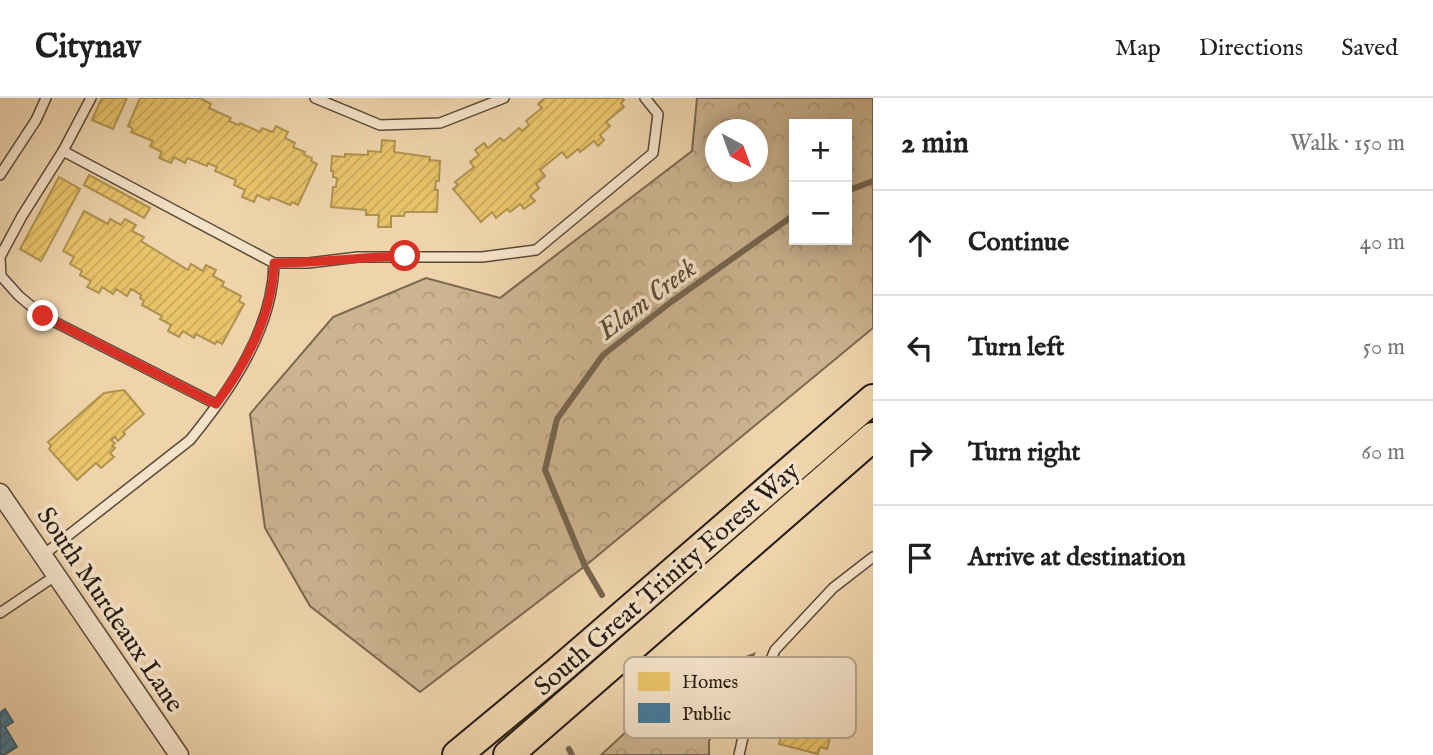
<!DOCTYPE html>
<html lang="en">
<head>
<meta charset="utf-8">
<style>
  body { margin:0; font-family:"IM FELL English",serif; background:#f2f2f2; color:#202124 }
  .controls { position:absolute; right:21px; top:21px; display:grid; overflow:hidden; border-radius:0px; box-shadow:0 4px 18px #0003 }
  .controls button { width:63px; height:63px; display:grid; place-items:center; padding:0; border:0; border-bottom:2px solid #e0e0e0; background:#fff; color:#202124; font:35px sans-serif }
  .compass { position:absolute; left:705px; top:21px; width:63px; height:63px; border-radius:50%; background:#fff; box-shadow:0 4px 18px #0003; rotate:139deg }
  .stop { position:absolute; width:21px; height:21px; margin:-16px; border:5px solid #d93025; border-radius:50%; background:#fff }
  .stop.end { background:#d93025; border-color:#fff; box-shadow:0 2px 7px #0008 }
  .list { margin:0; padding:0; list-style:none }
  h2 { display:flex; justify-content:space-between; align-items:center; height:91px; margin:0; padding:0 28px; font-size:30px }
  h2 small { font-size:23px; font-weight:400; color:#757577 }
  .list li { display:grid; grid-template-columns:46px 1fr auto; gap:21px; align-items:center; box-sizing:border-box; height:105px; padding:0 28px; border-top:2px solid #e0e0e0 }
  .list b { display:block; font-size:26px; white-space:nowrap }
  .list em { font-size:23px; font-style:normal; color:#757577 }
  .icon { flex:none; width:38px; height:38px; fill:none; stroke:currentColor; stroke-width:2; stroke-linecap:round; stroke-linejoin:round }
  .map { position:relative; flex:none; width:873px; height:657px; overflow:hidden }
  header { display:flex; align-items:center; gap:42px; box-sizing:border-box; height:98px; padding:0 35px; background:#fff; border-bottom:2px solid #e0e0e0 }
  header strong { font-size:33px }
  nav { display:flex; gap:38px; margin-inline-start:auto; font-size:24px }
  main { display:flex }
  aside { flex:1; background:#fff }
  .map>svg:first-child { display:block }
  .forest { fill:url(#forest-crowns); stroke:#786851; stroke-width:2; fill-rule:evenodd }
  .homes { fill:url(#homes-hatch); stroke:#ae924f; stroke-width:2 }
  .public { fill:url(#public-hatch); stroke:#3b5e73; stroke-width:2 }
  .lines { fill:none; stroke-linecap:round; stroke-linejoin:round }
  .stream { stroke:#75654e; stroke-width:6 }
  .lane-casing { stroke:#574a38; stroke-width:12 }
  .street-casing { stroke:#574a38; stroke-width:21 }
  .primary-casing { stroke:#251c11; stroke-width:32 }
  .lane { stroke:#f4e2c8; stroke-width:9 }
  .street { stroke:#f4e2c8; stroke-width:18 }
  .primary { stroke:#eed3ab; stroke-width:28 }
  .route { stroke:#d93025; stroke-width:9 }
  .labels { text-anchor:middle; stroke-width:7; stroke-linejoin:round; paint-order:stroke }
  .street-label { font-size:26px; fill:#251c11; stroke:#f4e2c8 }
  .water-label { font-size:28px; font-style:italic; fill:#5a4c3a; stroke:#f4e2c8 }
  .key { fill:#f4e2c8; stroke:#b6a791; stroke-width:2 }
  .key-label { font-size:19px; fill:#251c11 }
</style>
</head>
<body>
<header>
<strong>Citynav</strong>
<nav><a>Map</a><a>Directions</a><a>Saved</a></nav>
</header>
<main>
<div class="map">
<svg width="873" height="657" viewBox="0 0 873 657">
  <defs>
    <pattern id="forest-crowns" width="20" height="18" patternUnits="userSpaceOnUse" patternTransform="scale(1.75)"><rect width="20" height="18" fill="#ccb491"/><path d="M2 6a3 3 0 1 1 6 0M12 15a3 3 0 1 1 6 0" fill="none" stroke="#af9a7c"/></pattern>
    <pattern id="homes-hatch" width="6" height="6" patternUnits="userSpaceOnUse" patternTransform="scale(1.75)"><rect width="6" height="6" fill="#e9c46a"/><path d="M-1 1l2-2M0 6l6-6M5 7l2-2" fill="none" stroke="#c8a85b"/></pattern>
    <pattern id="public-hatch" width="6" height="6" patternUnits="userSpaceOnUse" patternTransform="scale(1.75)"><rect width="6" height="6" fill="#457b9d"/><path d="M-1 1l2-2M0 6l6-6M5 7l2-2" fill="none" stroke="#39647f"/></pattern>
  </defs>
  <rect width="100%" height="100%" fill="#eed3ab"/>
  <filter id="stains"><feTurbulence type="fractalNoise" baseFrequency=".00286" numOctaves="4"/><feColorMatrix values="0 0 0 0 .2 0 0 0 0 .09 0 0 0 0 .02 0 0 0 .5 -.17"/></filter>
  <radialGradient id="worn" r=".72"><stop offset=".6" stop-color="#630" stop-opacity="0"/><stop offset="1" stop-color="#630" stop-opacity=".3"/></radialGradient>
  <g class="forest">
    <path d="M697,0h176v230l-288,238 -165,126 -110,-86 -45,-78 -15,-114 83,-97 93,-39 74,20 192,-147zM794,26h53v116h-53zM716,32h42v42h-42z"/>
    <path d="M754,556l-45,87v14h-108l78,-72z"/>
  </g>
  <g class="homes">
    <path d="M102,0h25l-14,31 -21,-9z"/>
    <path d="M140,0h60l11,6 -2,4 22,10 -2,3 10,4 1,-2 20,9 2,-4 11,4 3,-6 12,6 -3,6 10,5 -2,4 12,5 -1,3 8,3 -1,3 6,3 -19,41 -6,-3 -2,3 -19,-8 -2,3 -12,-5 -3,7 -12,-5 3,-7 -11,-5 2,-5 -21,-9 2,-4 -9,-4 -1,3 -20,-8 -2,5 -11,-6 -3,6 -12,-5 3,-6 -12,-6 3,-5 -22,-9 2,-3 -5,-3z"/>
    <path d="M545,0h77l2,2 -3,3 3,4 -18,15 4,4 -10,9 4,5 -6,6 -4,-5 -14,11 -2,-3 -11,9 -5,-6 -22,18 5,6 -9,8 3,4 -9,8 5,5 -11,8 -4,-5 -10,8 -3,-3 -11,9 -4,-6 -11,10 -28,-33 5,-4 -3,-3 19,-15 -4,-5 9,-7 -4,-5 9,-7 4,5 12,-10 4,3 15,-13 3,3 7,-6 -3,-4 16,-13 -4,-4z"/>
    <path d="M382,42l13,1 -1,11 36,5 -1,3 11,1 -1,20h-3l-1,9h3l-1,22h-32l-1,4h-13v11h-13l1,-12h-13v-5l-35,-3 2,-20h3l1,-9 -4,-1v-6h-2l1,-15 13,1v-3l23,1v-4l13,1z"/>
    <path d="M89,77l61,33 -6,10 -60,-33z"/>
    <path d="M59,79l21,12 -39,72 -21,-12z"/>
    <path d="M84,113l24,13 2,-5 11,6 4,-6 11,6 -4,6 12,6 -3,4 47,29 3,-6 12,7 3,-6 10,5 -3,6 11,6 -2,4 19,10 -2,5 5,3 -22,40 -5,-3 -2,3 -19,-10 -2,4 -11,-7 -4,6 -11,-6 3,-6 -11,-6 2,-3 -20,-11 2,-4 -4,-3 1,-3 -10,-6 -4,7 -11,-7 -3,5 -11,-7 -3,6 -12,-6 4,-6 -11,-6 2,-4 -12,-7 4,-7 -11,-6z"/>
    <path d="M124,292l20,24 -21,18 2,2 -7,7 -3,-4 -4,3 4,3 -3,3 3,2 -5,5 4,4 -13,11 -5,-5 -19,17 -28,-31 2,-3 -3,-4 56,-49z"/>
    <path d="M797,570l41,10 -2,7 7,2 -7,27 3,1 -2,9h-3l-7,25 -7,-2 -2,7 -39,-10 2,-7 -7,-2 16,-61 5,1z"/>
  </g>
  <path class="public" d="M5,611l8,13 -8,5 12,20 -13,8h-4v-42z"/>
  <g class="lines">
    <g class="stream">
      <path d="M847,93l26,-10"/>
      <path d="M602,497l-17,-29 -40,-96 12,-51 46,-64 68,-53 123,-87"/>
      <path d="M569,651l3,6"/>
    </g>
    <g class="lane-casing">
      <g id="lane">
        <path d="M91,0l-28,53 -41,65 -22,41 1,19 18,20 24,20 173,88"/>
        <path d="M315,0l65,27 60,-2 64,-25"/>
        <path d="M63,53l211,112h34l50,-6h124l54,-7 117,-97 5,-39 -13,-16"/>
        <path d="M0,77l36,-55 10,-22"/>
        <path d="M42,458l148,-116c40,-49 83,-111 84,-177"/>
        <path d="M0,515l55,-37"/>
        <path d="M739,657l10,-45 26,-60 58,-62 40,-31"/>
      </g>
    </g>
    <g class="street-casing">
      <path id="street" d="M0,395l179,262"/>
    </g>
    <g class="primary-casing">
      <g id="primary">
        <path d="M457,657l99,-82 317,-274"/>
        <path d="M508,657l365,-318"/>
      </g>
    </g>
    <use href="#lane" class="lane"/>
    <use href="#street" class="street"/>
    <use href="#primary" class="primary"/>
  </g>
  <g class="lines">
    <path class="route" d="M43,218l173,88c30,-39 57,-91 58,-141 44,0 87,-6 131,-7"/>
  </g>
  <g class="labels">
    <g class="street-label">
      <text transform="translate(666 480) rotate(-41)" y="9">South Great Trinity Forest Way</text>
      <text transform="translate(111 511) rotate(56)" y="9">South Murdeaux Lane</text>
    </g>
    <g class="water-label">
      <text transform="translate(646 200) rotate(-37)" y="10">Elam Creek</text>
    </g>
  </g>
  <rect x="624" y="559" width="232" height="81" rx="10" class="key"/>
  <rect x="638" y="574" width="32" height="19" fill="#e9c46a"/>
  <rect x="638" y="605" width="32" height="20" fill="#457b9d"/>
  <g class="key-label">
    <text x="682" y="590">Homes</text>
    <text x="682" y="622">Public</text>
  </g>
  <rect width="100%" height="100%" filter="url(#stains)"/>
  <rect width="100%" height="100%" fill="url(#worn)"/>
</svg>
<div class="controls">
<button>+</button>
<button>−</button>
</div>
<svg class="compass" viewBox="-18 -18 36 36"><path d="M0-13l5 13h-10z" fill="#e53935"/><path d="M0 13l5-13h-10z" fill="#757577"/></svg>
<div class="stop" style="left:405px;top:158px"></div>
<div class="stop end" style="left:43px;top:218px"></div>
</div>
<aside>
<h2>2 min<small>Walk · 150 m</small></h2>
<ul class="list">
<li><svg class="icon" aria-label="ahead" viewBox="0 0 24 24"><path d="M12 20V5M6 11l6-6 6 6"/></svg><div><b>Continue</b></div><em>40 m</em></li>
<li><svg class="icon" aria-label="left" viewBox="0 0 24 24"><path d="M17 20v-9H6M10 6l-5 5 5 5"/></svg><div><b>Turn left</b></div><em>50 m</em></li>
<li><svg class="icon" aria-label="right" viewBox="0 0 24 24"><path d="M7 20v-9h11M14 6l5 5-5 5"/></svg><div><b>Turn right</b></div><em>60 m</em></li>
<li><svg class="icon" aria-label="arrive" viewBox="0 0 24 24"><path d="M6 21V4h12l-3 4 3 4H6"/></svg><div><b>Arrive at destination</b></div></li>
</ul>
</aside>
</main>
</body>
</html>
